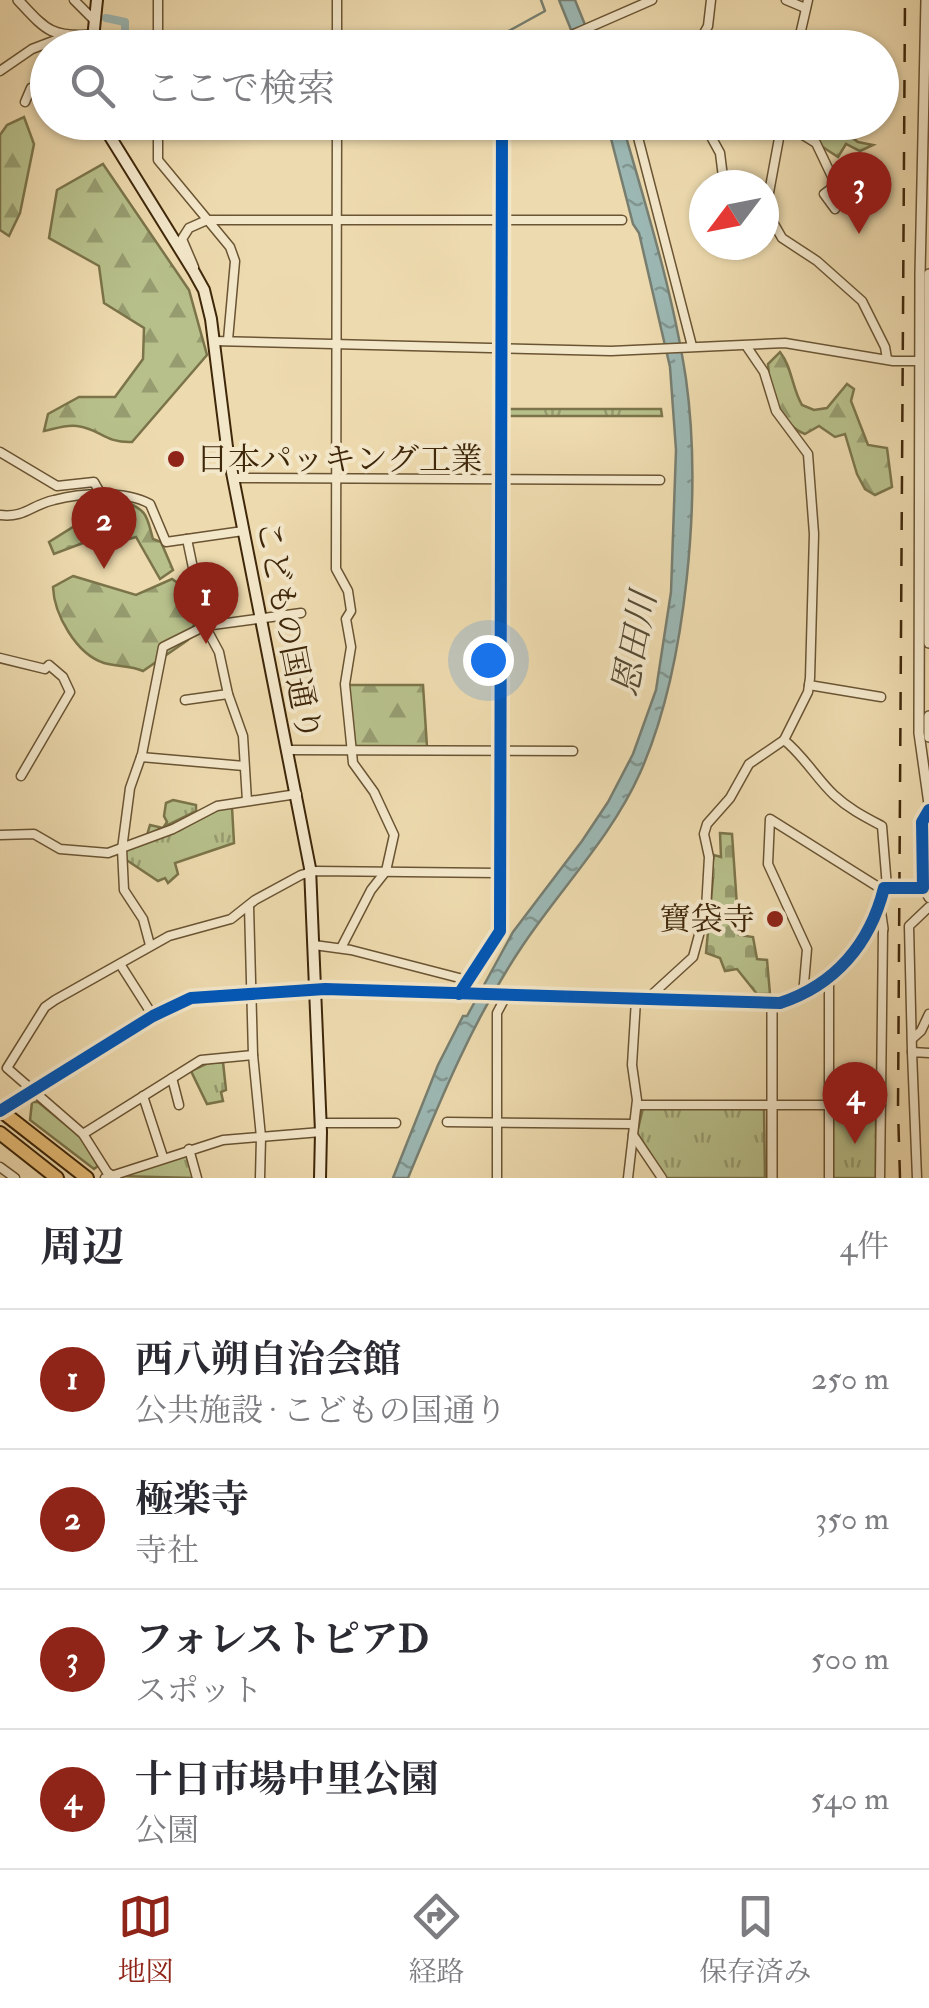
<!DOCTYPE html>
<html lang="ja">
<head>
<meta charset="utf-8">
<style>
  body { margin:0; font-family:"IM FELL Double Pica","Noto Serif JP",serif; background:#f7f7f7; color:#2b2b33 }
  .compass { position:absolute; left:689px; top:170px; width:90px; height:90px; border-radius:50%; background:#fff; box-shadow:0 2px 8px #0004; rotate:238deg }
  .you { position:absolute; left:488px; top:660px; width:35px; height:35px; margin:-25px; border:8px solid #fff; border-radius:50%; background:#1a73e8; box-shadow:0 0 0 15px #1a73e833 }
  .badge { display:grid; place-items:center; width:65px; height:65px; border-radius:50%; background:#8f2418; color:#fff; font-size:32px; font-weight:700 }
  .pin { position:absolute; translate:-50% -82px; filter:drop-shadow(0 2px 5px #0008) }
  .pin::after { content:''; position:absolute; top:52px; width:35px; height:30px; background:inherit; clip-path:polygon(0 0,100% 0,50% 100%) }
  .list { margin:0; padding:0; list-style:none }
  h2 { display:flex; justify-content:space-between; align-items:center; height:130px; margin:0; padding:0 40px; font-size:42px }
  h2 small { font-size:32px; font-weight:400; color:#7c7c81 }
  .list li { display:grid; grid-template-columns:65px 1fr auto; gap:30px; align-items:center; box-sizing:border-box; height:140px; padding:0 40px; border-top:2px solid #e1e1e2 }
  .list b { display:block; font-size:38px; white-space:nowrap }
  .list p { margin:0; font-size:32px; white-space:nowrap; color:#7c7c81 }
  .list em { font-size:32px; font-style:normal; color:#7c7c81 }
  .icon { flex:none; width:55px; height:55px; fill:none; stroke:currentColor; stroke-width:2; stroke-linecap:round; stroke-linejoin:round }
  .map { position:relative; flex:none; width:929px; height:1178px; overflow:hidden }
  .search { position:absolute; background:#fff; box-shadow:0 2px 8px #0004; left:30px; right:30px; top:30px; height:110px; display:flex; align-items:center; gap:25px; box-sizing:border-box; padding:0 35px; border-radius:55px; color:#7c7c81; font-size:38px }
  .sheet { height:690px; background:#fff }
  nav { display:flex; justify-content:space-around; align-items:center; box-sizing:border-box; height:140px; border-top:2px solid #e1e1e2; background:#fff; font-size:28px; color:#7c7c81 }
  nav a { display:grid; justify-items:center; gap:5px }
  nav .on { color:#8f2418 }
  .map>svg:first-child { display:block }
  .grass { fill:url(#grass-tufts); stroke:#7b744a; stroke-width:2.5 }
  .forest { fill:url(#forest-firs); stroke:#7b744a; stroke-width:2.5 }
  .cemetery { fill:url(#cemetery-stones); stroke:#7b744a; stroke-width:2.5 }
  .water { fill:url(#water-ripples); stroke:#777e70; stroke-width:2.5 }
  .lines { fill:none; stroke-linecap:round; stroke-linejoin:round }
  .stream { stroke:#777e70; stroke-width:2.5 }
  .canal { stroke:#9cb8b4; stroke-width:8 }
  .minor-casing { stroke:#6a5433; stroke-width:11 }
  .tertiary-casing { stroke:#6a5433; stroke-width:12 }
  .secondary-casing { stroke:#3f270a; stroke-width:14 }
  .motorway-casing { stroke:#3f270a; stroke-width:16 }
  .minor { stroke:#f3e7ca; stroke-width:8 }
  .tertiary { stroke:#f3e7ca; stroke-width:9 }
  .secondary { stroke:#f3e7ca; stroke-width:10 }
  .motorway { stroke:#e6bd77; stroke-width:12 }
  .rail { stroke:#3f270a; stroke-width:2.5; stroke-dasharray:18 18; stroke-linecap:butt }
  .cycleway-casing { stroke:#f3e7ca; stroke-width:19 }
  .cycleway { stroke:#0057b8; stroke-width:12 }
  .poi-dot { fill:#8f2418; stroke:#f3e7ca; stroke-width:4 }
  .labels { text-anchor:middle; stroke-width:8; stroke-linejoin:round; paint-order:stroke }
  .poi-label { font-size:32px; fill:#3f270a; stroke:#f3e7ca; text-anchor:start }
  .street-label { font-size:32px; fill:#3f270a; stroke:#f3e7ca }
  .water-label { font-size:35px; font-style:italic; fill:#564b34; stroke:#f3e7ca }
</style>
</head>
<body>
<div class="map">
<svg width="929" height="1178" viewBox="0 0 929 1178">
  <defs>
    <pattern id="grass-tufts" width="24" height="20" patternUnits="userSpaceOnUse" patternTransform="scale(2.5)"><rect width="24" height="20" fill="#b7c08b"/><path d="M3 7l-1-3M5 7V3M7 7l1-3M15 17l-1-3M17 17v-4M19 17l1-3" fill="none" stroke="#969c70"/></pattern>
    <pattern id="forest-firs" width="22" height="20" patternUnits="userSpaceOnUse" patternTransform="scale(2.5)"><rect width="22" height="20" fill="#b7c08b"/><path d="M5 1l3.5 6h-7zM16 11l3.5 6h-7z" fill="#969c70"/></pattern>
    <pattern id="cemetery-stones" width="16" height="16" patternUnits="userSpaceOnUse" patternTransform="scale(2.5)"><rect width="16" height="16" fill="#b7c08b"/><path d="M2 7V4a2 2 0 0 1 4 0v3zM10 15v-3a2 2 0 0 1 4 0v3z" fill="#969c70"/></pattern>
    <pattern id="water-ripples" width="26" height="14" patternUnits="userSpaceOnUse" patternTransform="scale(2.5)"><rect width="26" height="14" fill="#9cb8b4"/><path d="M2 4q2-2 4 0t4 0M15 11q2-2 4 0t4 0" fill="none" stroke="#819691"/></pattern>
  </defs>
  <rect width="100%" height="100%" fill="#eddaae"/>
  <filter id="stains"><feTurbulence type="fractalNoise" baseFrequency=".002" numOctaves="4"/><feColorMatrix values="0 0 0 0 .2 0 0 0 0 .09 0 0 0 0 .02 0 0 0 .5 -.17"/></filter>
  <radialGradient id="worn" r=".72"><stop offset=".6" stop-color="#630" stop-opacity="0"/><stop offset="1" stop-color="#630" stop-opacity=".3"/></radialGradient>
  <g class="grass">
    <path d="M505,409h156l1,7h-157z"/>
    <path d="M173,800l23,5v6l-49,24 3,-10 13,3 4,-6 -3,-6 2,-13z"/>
    <path d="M232,807l2,36 -59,20 3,11 -10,9 -3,-5 -7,3 -33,-22 -1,-8 56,-21 31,-19z"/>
    <path d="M223,1062l3,28 -5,2 2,9 -16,3 -16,-33 17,-8z"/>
    <path d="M643,1108l121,1 1,69h-99l-29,-45z"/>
    <rect x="833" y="1109" width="43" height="69"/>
    <path d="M188,1151l7,27 -78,-2z"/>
  </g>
  <g class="forest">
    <path d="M24,117l10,27 -14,69 -11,23 -9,-6v-95l7,-10z"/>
    <path d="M786,123l33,2 14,-2 25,19 15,3 -13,6 -14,-7 -8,13z"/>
    <path d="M103,164l86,126 18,65 -75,87c-28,1 -31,-13 -55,-16 -10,-2 -23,3 -33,5l4,-17 31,-17h36l28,-38 1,-31 -40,-25 -5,-37 -50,-28 8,-48z"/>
    <path d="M780,352c12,15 12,36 22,53l12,5 13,-2 20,-24 7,5 -3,12 17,44 19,3 5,39 -17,8 -10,-6 -8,-15 -12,-40 -10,3 -16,-11 -14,8c-25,-9 -36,-46 -37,-70z"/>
    <path d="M123,500c26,12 23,15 30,39l8,3 12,28 -13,9 -24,-42 -28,8 -18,-4 -11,-35 14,13 14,-9 3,-9z"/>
    <path d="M73,576l63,19 36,-16 10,7 13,36 -7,18 -45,31c-13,-6 -26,-4 -39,-8 -28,-9 -50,-49 -51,-76z"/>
    <path d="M348,685h75l4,62 -73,-1z"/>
    <path d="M32,1102h6l43,35 17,29 -4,3 -64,-49z"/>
  </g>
  <g class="cemetery">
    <path d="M81,522l4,11 -2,10 -29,11 -5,-12z"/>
    <path d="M720,833l12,1 7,101 14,2 4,22 10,1 3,34h-13l-20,-25 -12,2 -5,-13 -14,-5 7,-75 -3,-3 4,-20 7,2z"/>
  </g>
  <g class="water">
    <path d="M559,0h16l19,47h-16z"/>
    <path d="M607,123h15c24,83 51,170 64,256 16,115 1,288 -46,394 -29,65 -80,116 -119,175 -48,72 -80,150 -113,230h-15l45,-113 25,-49h4l46,-84 69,-91 26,-39 25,-48 23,-64 15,-98 5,-142 -6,-83 -31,-134 -6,-9z"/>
  </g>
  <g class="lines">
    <g class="stream">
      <path d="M162,33h172"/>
      <path d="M341,33l157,1"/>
      <path d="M505,33l40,-22 -4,-11"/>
      <path d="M124,48l1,-15 29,1"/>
    </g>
    <path class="canal" d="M106,18l19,4v11"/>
    <g class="minor-casing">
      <g id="minor">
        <path d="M74,0l20,20"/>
        <path d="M337,0v48"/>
        <path d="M786,0l19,8"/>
        <path d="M158,48v-48"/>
        <path d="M542,48l110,-48"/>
        <path d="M696,48l12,-22 3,-26"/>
        <path d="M775,48h9"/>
        <path d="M797,48l11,-48"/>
        <path d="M0,71l32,-22 29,-11"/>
        <path d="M25,102l6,-14 17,4"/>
        <path d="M158,122v38l72,87 5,14 -7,79"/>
        <path d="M337,122l-1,447 12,22 3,20 -5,8 5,28 -6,37 8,79 21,29 20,43 -8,36 -15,19 -30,58"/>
        <path d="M634,122l58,224"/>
        <path d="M703,122l17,31 4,32"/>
        <path d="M835,209l-11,-15 12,-9 -20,-42 -34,-21 -14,76 2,19 12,21 35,23 45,40 23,46 2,12"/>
        <path d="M194,267l-12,-28 7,-11 18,-8h415"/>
        <path d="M213,341l398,10 174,-8 108,18h26"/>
        <path d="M0,452l57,34 37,-4 8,14"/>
        <path d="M233,478l427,2"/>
        <path d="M0,515c25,3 31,-10 54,-15 27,-7 71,-10 96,4l16,38 77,-11"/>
        <path d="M187,539l18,87 96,-13"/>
        <path d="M0,658l45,11 4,-4 14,12 7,15 -49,84"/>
        <path d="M809,685l72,12"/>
        <path d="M185,700l43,-6"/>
        <path d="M784,740c20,16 32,38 50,55 15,14 31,22 48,31l5,61"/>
        <path d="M287,750l286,1"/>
        <path d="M141,757l103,9"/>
        <path d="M0,835l34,-1 26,15 48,4 65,-24 44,-23 80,-12"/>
        <path d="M923,888l6,10"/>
        <path d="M249,906l4,149 8,82 -1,41"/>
        <path d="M150,945l-7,-26 -19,-29 -2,-41 8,-61 12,-34 21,-107 42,-21 14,26 9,42 15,42 4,65"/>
        <path d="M314,945l37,5 116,30"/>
        <path d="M120,964l33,52"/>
        <path d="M829,980v198"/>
        <path d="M459,994l41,-63 2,-809"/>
        <path d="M803,995l4,-46 -39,-85 2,-45 113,71"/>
        <path d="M646,1000l47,-43 13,-48 3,-52 -5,-23 3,-10 23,-26 19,-34 35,-24 24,-48 2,-14 4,-144 -6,-80 -32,-43 -12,-39 -17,-25"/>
        <path d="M912,1039l9,-8 8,-17"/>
        <path d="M912,1052l-3,-126 20,-19"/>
        <path d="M172,1078l7,27"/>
        <path d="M143,1096l20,61"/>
        <path d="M637,1105h244"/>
        <path d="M447,1122l187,2"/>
        <path d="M321,1123h75"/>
        <path d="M83,1134l118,-74 52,-5"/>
        <path d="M633,1135l29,43"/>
        <path d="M189,1149l8,29"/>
        <path d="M0,1167l15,11"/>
        <path d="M105,1178l118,-38 98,-8"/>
        <path d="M116,1178l-9,-6 -24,-38 -76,-66 38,-61 10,-7 114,-64 62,-17 24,-19 46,-25 14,-4 183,2"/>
        <path d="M497,1178v-165l9,-17"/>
        <path d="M628,1178l9,-78 -5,-35 4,-65"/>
        <path d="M880,1178l3,-249"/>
        <path d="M917,1178l-5,-126 17,1"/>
      </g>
    </g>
    <g class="tertiary-casing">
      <g id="tertiary">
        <path d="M18,0c28,30 33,38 75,35"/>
        <path d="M926,0l-6,274 -1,459 10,71"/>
        <path d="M929,274v369"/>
        <path d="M929,716v21"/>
        <path d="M877,910l4,5 2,14"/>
        <path d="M14,1103l139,-87 38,-18 134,-9 455,14c55,-18 90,-59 104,-115h39l-1,-66 7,-12"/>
        <path d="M772,1178v-174"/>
      </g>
    </g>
    <g class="secondary-casing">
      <g id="secondary">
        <path d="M92,48l5,-48"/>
        <path d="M101,122l93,150 10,18 7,29 16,128 83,421 11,264 -1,46"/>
      </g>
    </g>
    <g class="motorway-casing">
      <g id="motorway">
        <path d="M0,1110l87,68"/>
        <path d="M0,1133l57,45"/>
      </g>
    </g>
    <use href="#minor" class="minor"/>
    <use href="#tertiary" class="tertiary"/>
    <use href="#secondary" class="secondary"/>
    <use href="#motorway" class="motorway"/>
    <path class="rail" d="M900,1178l-2,-69 7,-1109"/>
    <g class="cycleway-casing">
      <g id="cycleway">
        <path d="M459,994l41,-63 2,-809"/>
        <path d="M0,1111l153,-95 38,-18 134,-9 455,14c55,-18 90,-59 104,-115h39l-1,-66 7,-12"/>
      </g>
    </g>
    <use href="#cycleway" class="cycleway"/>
  </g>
  <g class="poi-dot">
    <circle cx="176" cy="459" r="10"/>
    <circle cx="775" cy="919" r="10"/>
  </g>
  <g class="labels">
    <g class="poi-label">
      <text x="196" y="470">日本パッキング工業</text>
      <text x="755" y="930" text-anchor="end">寶袋寺</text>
    </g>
    <g class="street-label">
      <text transform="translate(289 630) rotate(79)" y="11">こどもの国通り</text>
    </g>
    <g class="water-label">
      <text transform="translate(634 644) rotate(-79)" y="12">恩田川</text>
    </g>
  </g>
  <rect width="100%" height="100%" filter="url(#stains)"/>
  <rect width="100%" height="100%" fill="url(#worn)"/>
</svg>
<svg class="compass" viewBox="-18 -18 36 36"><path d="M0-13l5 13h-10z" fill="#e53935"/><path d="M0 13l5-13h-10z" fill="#7c7c81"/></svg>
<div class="you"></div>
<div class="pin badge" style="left:206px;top:644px">1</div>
<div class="pin badge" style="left:104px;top:569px">2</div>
<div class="pin badge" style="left:859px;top:234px">3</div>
<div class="pin badge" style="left:855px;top:1144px">4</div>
<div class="search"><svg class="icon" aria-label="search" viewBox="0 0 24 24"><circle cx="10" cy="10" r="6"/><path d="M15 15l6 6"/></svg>ここで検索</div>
</div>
<section class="sheet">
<h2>周辺<small>4件</small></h2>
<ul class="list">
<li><span class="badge">1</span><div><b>西八朔自治会館</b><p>公共施設 · こどもの国通り</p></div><em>250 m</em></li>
<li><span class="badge">2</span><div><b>極楽寺</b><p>寺社</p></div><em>350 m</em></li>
<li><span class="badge">3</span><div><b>フォレストピアD</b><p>スポット</p></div><em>500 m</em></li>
<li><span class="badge">4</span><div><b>十日市場中里公園</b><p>公園</p></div><em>540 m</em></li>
</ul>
</section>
<nav>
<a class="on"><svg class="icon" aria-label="map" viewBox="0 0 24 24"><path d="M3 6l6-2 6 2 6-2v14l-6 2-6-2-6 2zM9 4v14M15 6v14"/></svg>地図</a>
<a><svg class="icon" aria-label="directions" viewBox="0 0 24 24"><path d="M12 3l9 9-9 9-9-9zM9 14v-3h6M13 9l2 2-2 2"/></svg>経路</a>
<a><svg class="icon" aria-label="saved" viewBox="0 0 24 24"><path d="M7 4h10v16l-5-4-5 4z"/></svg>保存済み</a>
</nav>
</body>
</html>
